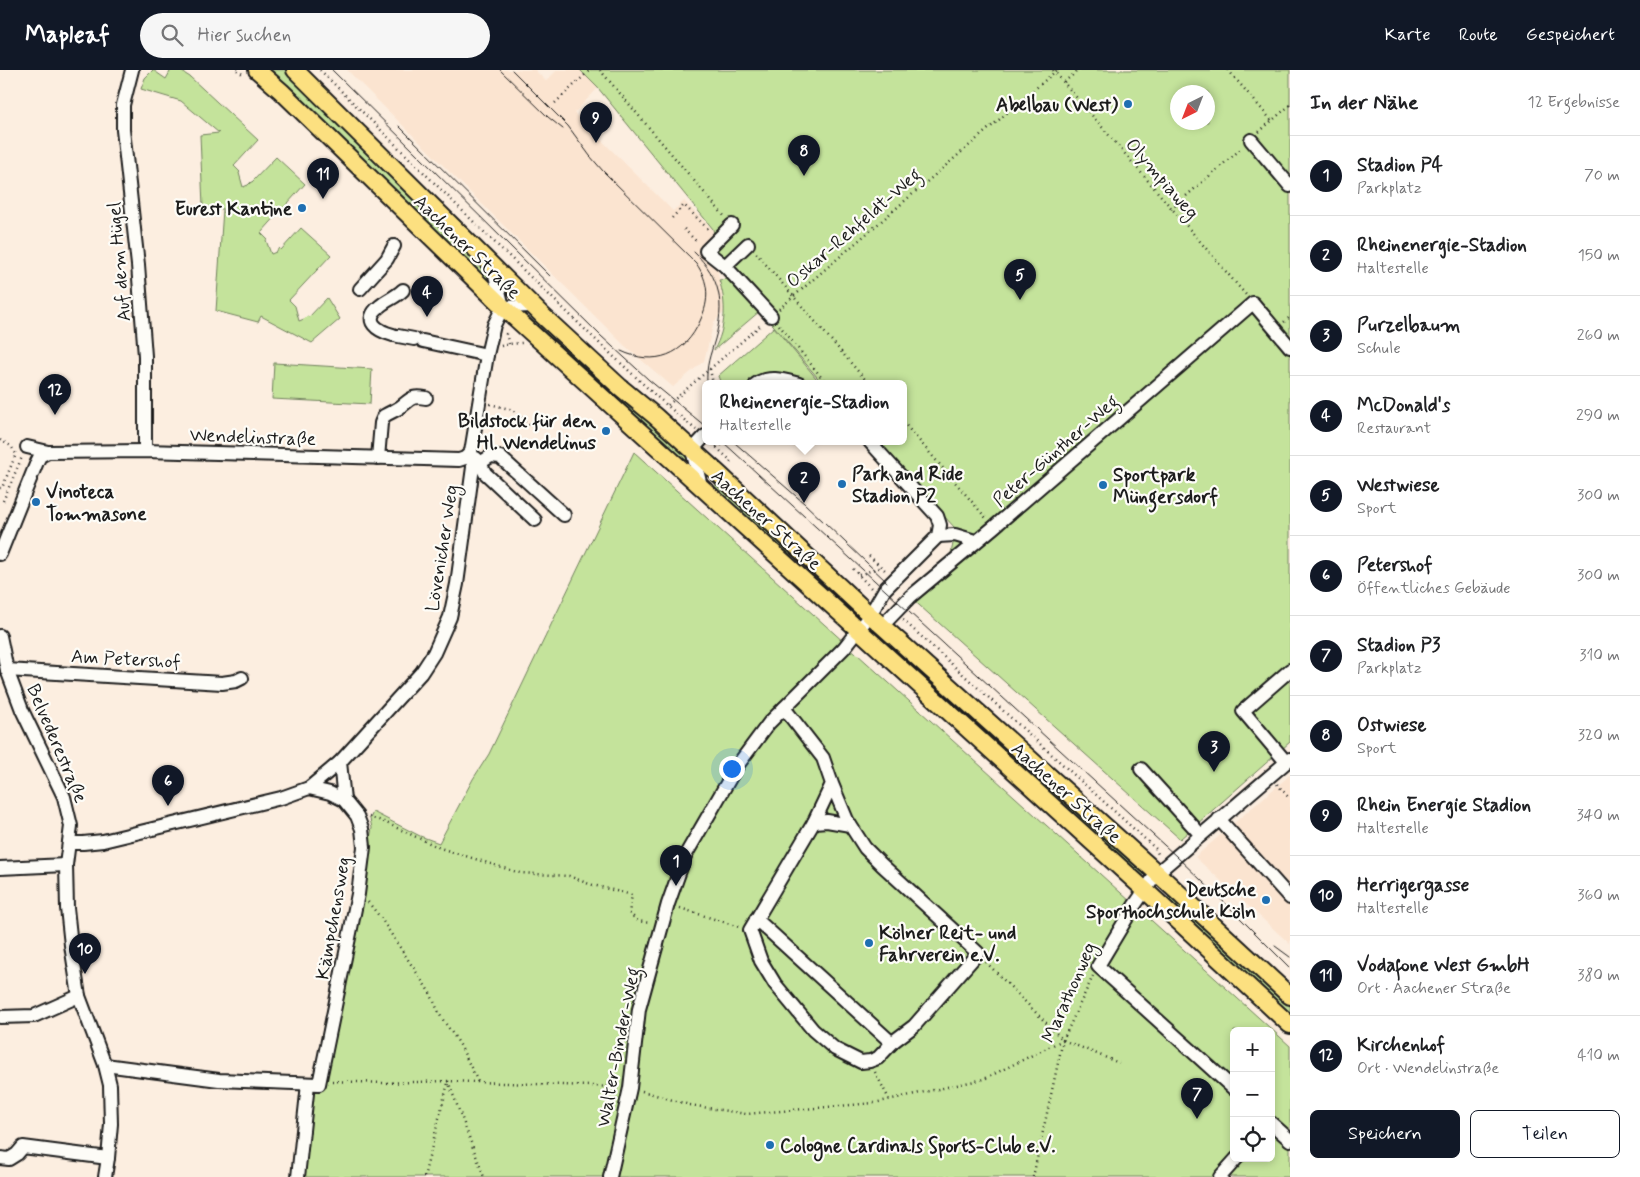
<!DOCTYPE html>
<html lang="de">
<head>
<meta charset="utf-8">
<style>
  body { margin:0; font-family:Mynerve,sans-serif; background:#f6f6f6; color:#202124 }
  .controls { position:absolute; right:15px; bottom:15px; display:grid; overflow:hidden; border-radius:8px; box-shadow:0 2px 8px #0003 }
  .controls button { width:45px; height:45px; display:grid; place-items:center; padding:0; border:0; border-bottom:1px solid #e0e0e0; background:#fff; color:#202124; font:25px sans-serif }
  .compass { position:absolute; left:1170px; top:15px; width:45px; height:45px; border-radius:50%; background:#fff; box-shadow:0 2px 8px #0003; rotate:222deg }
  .you { position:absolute; left:731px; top:698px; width:18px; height:18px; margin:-12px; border:4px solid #fff; border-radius:50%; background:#1a73e8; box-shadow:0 0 0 8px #1a73e833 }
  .badge { display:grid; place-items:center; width:32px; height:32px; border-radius:50%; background:#111827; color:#fff; font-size:16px; font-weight:700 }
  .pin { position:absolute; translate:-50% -41px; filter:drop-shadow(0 1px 2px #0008) }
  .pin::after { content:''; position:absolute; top:26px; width:18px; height:15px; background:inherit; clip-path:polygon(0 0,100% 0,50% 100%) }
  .popup { position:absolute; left:702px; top:310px; width:205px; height:65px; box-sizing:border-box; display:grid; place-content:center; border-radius:8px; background:#fff; filter:drop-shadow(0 1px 4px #0005); font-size:16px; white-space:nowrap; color:#757577 }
  .popup b { font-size:19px; color:#202124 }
  .popup::after { content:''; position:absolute; left:50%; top:100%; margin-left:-10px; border:10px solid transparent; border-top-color:#fff }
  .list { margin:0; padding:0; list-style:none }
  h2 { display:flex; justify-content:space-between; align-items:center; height:65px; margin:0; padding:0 20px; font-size:21px }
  h2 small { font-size:16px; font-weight:400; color:#757577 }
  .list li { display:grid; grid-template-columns:32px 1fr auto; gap:15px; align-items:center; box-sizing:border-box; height:80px; padding:0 20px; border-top:1px solid #e0e0e0 }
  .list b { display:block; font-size:19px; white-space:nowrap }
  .list p { margin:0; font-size:16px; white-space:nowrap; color:#757577 }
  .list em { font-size:16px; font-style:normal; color:#757577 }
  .actions { display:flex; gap:10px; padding:15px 20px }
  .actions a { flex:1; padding:11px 0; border:1px solid #111827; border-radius:8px; text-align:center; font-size:18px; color:#111827 }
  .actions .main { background:#111827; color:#fff }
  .icon { flex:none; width:28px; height:28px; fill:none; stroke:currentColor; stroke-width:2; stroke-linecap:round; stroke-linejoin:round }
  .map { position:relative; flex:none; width:1290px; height:1107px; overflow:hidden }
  header { display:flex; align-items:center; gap:30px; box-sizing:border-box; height:70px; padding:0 25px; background:#111827; color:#fff }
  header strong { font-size:24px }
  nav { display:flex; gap:28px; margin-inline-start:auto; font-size:18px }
  .search { width:350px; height:45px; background:#f6f6f6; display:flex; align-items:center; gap:12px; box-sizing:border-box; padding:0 18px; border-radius:28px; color:#757577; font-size:19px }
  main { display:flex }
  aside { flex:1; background:#fff }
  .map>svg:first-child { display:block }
  .built { fill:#fbe4d0 }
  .green { fill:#c4e39b; stroke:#70805c; fill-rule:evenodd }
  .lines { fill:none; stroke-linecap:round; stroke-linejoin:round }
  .minor-casing { stroke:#1c1c1c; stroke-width:16 }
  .major-casing { stroke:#1c1c1c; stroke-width:20 }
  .path { stroke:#1c1c1c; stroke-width:2.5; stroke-dasharray:1 4; stroke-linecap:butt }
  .minor { stroke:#fdfcf7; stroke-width:12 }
  .major { stroke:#fce080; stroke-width:16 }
  .tram { stroke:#1c1c1c; stroke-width:1 }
  .poi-dot { fill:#1f6fb2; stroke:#fdfcf7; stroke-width:2 }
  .labels { text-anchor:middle; stroke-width:4.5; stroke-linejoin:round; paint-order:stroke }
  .poi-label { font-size:19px; font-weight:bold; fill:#1c1c1c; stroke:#fdfcf7; text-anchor:start }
  .street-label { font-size:19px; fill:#1c1c1c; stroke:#fdfcf7 }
</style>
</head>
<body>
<header>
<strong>Mapleaf</strong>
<div class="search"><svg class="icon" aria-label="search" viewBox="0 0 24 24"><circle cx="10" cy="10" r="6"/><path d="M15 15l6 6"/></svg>Hier suchen</div>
<nav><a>Karte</a><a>Route</a><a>Gespeichert</a></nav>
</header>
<main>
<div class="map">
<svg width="1290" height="1107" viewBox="0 0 1290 1107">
  <rect width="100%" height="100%" fill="#fceee0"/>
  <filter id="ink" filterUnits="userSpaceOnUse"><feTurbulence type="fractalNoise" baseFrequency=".02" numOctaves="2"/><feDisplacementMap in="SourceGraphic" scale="10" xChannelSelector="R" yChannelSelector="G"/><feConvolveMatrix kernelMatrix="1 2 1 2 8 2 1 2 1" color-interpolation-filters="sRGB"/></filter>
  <g filter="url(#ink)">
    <g class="built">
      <path d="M347,0h188l11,11 11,-11h23l18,18 -24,25 99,98 11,-10 30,30 8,-8 -5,44 8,44 -11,11 -10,39 -31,26 -48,-41z"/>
      <path d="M1290,705v169l-95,-87z"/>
    </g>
    <g class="green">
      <path d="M153,0l13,9 5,-9h8l11,7 68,63 -24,26 6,6 -1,1 4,14 5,-2 3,-3h1l24,-25 29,27 -44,49 6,6 -1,1 5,14 5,-2 3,-4 2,2 20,-22 30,27 -42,45 6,6 4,15 5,-2 3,-3 2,1 18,-19 13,21 -28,24 -51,-27 -3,6 -42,-11 7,-102 -20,-2 -3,-72 19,-2 -38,-32 -40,-12 4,-11z"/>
      <path d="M270,0h15l200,198 5,7 1,10 -189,-187z"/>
      <path d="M580,0h710v672l-110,97 -270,-242 39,-34 7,-34 -81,-87h28v-58h-80l-83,-98 20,25 -46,39c12,-22 13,-47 5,-70l8,-1 9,4 -16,-16 -7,-38 -115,-141zM1178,22h30v30h-30z"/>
      <path d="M529,247c51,48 106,93 160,139l1,8 -2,2 -161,-146z"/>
      <path d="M774,257l47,57h-6l-31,-8 -24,-1 -11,9h-28l-3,-8z"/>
      <path d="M274,293l98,6 -2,35 -98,-5z"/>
      <path d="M634,382l656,594v131h-988l10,-82 5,-5 3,-1 52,-261 -2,-9 3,-7 47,24 19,7 34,-64 16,-25zM1234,961h37v127h-37z"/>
      <path d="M717,414h2l121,112h-3l-40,-37 -26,-17 -57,-52 -1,-3z"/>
      <path d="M888,569l228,209 29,25 -5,7 -258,-234z"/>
      <path d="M1170,826l120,110v12l-125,-118z"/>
    </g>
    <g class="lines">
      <g class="minor-casing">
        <g id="minor">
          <path d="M132,0l-9,35v25l15,135 7,91v95"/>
          <path d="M1251,70l39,46"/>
          <path d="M732,155l-26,26 19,15 46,50"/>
          <path d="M725,196l23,-22"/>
          <path d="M360,219l27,-30 7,-13"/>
          <path d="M503,237l30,-1"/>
          <path d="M393,265c-15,-4 -32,-14 -13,-29 7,-6 16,-9 23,-16"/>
          <path d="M398,266l16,3"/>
          <path d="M423,271l64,14"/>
          <path d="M756,314c14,-9 28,-4 43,0"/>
          <path d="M27,377l21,5"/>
          <path d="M378,388l3,-35 3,-7c5,-3 10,-5 15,-8 12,-8 11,-13 27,-10"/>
          <path d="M476,388l4,5 5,10 50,47"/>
          <path d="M480,393l11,-7 9,1 64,58"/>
          <path d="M701,416l-9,-36 13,-14"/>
          <path d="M938,466l17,-1 20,6"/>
          <path d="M0,484l37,-92 3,-6 8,-4 97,-1 314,9 6,-2 6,-6 16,-97 7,-30 9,-18 -10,-40"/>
          <path d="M882,556l28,-29 84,-70 259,-224 37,44"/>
          <path d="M0,566l7,34 15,40 42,87 7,29 -5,39 1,43 4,37 8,51 26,69 5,20 1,39 -3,34 -3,19"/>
          <path d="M7,600l215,13 14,-2 6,-3"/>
          <path d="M784,638l39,50 9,26 -18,38 -64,108 11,31 14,23 38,46 22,19 26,13 9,-1 8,-3 16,-17 20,-15 64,-73 -96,-88 -17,-17 -18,-28 -15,-36"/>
          <path d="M340,692l4,38"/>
          <path d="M1286,692l-43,-51 47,-41"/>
          <path d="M1141,699l60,66"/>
          <path d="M1219,749l71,79"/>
          <path d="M814,752l13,-1 23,4"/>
          <path d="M69,773h14l20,-2 178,-43 28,-10 31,-26 81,-89 13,-20 16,-36 7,-33 16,-117 -2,-15"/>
          <path d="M0,798l66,-3"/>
          <path d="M756,849l136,124"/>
          <path d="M0,947l34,-1 45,-20"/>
          <path d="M105,995l114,15 100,4 39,-190 6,-47 -2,-18 -5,-13 -13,-16 -14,-7 -21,-5"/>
          <path d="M1234,1019l-136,-123 36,-60 23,-33 133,-114"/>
          <path d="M1271,1053l19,17"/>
          <path d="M0,1088l9,1 8,-5 6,-7 85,11"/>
          <path d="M298,1107l10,-93"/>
          <path d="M610,1107l20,-89 9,-79 29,-105 17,-48 52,-90 32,-43 75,-75 26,-33 15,-26 53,-53 2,-11 -3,-9 -67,-74"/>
          <path d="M1220,1107l17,-19"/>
        </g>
      </g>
      <g class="major-casing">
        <g id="major">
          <path d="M257,0l24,21 222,216 643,584 144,134"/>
          <path d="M295,0l247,245 78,72 35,29 64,58 151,141 287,258 133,123"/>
        </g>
      </g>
      <g class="path">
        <path d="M237,0l7,5"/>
        <path d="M320,0l166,164 111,107 58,54 41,35"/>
        <path d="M600,0l125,147"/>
        <path d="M1053,0l193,225"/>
        <path d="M1228,0l44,51"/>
        <path d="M1064,12l15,-12"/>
        <path d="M555,33l35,-33"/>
        <path d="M1259,62l31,-27"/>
        <path d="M1171,139l71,-61"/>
        <path d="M672,148l12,-13 26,26"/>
        <path d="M684,159l13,13"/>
        <path d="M756,183l113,131"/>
        <path d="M779,239l278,-239"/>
        <path d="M1284,252l6,-5"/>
        <path d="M779,255l48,59"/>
        <path d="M509,274l-3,-10 3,-3"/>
        <path d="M501,276l8,-2 13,-1"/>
        <path d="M710,299l3,15"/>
        <path d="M490,334l23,6 19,17"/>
        <path d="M668,335l94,-81"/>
        <path d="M903,352l83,96"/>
        <path d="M0,370l11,6 5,8 -14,34h-2"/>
        <path d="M713,374l18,17 -3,3"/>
        <path d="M716,377l13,-5"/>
        <path d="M3,431l19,-44"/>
        <path d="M869,486l17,15"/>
        <path d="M853,499l18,19"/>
        <path d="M859,505l22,-8"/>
        <path d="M903,550l253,229 2,5"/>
        <path d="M1277,714l12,14"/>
        <path d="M369,747l13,4 58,27 80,25 49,3 20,8 43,11 -3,18 9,8 12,2"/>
        <path d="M368,832l12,15 50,76 11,24 18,26 19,39"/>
        <path d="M680,838l59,19"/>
        <path d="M986,892l77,78 56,23"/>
        <path d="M875,1002l14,27"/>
        <path d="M332,1011l51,2 65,-2 171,6"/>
        <path d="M448,1011l36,96"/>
        <path d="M642,1021l48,14 56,9 128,-11 110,-24 79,-39"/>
        <path d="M424,1107l24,-94"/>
        <path d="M1033,1107l30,-137 30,-64"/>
      </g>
      <use href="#minor" class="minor"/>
      <use href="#major" class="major"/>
      <g class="tram">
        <path d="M332,0l269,266 48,44 56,46"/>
        <path d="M500,0l48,47 15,12"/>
        <path d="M512,0l56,56 22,30 13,15 93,92c13,19 14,37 4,58 -15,34 -45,46 -79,30"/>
        <path d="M399,56l151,150"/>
        <path d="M694,182c27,26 31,52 21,87 -5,18 -9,25 -8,45"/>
        <path d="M723,372l453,414 53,51 61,61"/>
        <path d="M735,373l69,60 83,79"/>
        <path d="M1275,876l15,11"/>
      </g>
    </g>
  </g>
  <g class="poi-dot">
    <circle cx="1128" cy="34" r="5"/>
    <circle cx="302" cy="138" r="5"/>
    <circle cx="606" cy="361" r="5"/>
    <circle cx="842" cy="414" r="5"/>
    <circle cx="1103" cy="415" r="5"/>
    <circle cx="36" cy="432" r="5"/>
    <circle cx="1266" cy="830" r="5"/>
    <circle cx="869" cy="873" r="5"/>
    <circle cx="770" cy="1075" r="5"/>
  </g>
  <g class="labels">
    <g class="poi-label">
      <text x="1118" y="41" text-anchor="end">Abelbau (West)</text>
      <text x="292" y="145" text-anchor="end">Eurest Kantine</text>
      <text x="596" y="357" text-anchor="end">Bildstock für den<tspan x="596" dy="22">Hl. Wendelinus</tspan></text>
      <text x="852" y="410">Park and Ride<tspan x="852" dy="22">Stadion P2</tspan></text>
      <text x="1113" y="411">Sportpark<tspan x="1113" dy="22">Müngersdorf</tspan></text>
      <text x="46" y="428">Vinoteca<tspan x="46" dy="22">Tommasone</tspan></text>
      <text x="1256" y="826" text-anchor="end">Deutsche<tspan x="1256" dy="22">Sporthochschule Köln</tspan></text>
      <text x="879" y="869">Kölner Reit- und<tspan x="879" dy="22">Fahrverein e.V.</tspan></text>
      <text x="780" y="1082">Cologne Cardinals Sports-Club e.V.</text>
    </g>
    <g class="street-label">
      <text transform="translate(1163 108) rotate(49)" y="7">Olympiaweg</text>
      <text transform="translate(853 157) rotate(-41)" y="7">Oskar-Rehfeldt-Weg</text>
      <text transform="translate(468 176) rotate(44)" y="7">Aachener Straße</text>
      <text transform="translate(118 192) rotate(-95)" y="7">Auf dem Hügel</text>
      <text transform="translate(253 366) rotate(2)" y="7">Wendelinstraße</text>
      <text transform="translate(1055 380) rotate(-41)" y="7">Peter-Günther-Weg</text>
      <text transform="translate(767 449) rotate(42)" y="7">Aachener Straße</text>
      <text transform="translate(441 478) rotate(-81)" y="7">Lövenicher Weg</text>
      <text transform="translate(126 588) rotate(3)" y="7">Am Petershof</text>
      <text transform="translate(58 673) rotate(67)" y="7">Belvederestraße</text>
      <text transform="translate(1067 722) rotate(42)" y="7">Aachener Straße</text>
      <text transform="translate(332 848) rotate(-80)" y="7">Kämpchensweg</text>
      <text transform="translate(1068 922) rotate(-66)" y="7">Marathonweg</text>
      <text transform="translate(617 977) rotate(-79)" y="7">Walter-Binder-Weg</text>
    </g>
  </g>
</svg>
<div class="controls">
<button>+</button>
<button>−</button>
<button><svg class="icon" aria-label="locate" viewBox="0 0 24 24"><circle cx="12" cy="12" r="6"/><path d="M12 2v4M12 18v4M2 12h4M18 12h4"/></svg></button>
</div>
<svg class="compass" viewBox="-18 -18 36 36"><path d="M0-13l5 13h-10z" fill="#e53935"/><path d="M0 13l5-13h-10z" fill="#757577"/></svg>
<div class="you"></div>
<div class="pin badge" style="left:676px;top:816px">1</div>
<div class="pin badge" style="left:804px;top:433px">2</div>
<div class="popup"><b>Rheinenergie-Stadion</b>Haltestelle</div>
<div class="pin badge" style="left:1214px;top:702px">3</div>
<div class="pin badge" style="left:427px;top:247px">4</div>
<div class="pin badge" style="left:1020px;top:230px">5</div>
<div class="pin badge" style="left:168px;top:736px">6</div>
<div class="pin badge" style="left:1197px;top:1049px">7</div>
<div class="pin badge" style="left:804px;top:106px">8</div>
<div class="pin badge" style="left:596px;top:73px">9</div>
<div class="pin badge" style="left:85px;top:904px">10</div>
<div class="pin badge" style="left:323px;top:129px">11</div>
<div class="pin badge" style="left:55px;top:345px">12</div>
</div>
<aside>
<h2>In der Nähe<small>12 Ergebnisse</small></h2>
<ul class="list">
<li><span class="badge">1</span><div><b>Stadion P4</b><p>Parkplatz</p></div><em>70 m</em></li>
<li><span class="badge">2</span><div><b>Rheinenergie-Stadion</b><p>Haltestelle</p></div><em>150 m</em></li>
<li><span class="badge">3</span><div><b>Purzelbaum</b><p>Schule</p></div><em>260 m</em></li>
<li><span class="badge">4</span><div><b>McDonald's</b><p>Restaurant</p></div><em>290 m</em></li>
<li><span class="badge">5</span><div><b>Westwiese</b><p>Sport</p></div><em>300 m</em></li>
<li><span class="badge">6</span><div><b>Petershof</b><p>Öffentliches Gebäude</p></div><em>300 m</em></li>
<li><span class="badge">7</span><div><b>Stadion P3</b><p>Parkplatz</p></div><em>310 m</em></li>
<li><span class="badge">8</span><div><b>Ostwiese</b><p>Sport</p></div><em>320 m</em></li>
<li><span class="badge">9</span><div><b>Rhein Energie Stadion</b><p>Haltestelle</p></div><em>340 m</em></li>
<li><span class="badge">10</span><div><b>Herrigergasse</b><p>Haltestelle</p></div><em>360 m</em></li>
<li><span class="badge">11</span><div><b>Vodafone West GmbH</b><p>Ort · Aachener Straße</p></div><em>380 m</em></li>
<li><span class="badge">12</span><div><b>Kirchenhof</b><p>Ort · Wendelinstraße</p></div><em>410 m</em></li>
</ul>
<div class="actions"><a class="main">Speichern</a><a>Teilen</a></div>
</aside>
</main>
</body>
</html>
